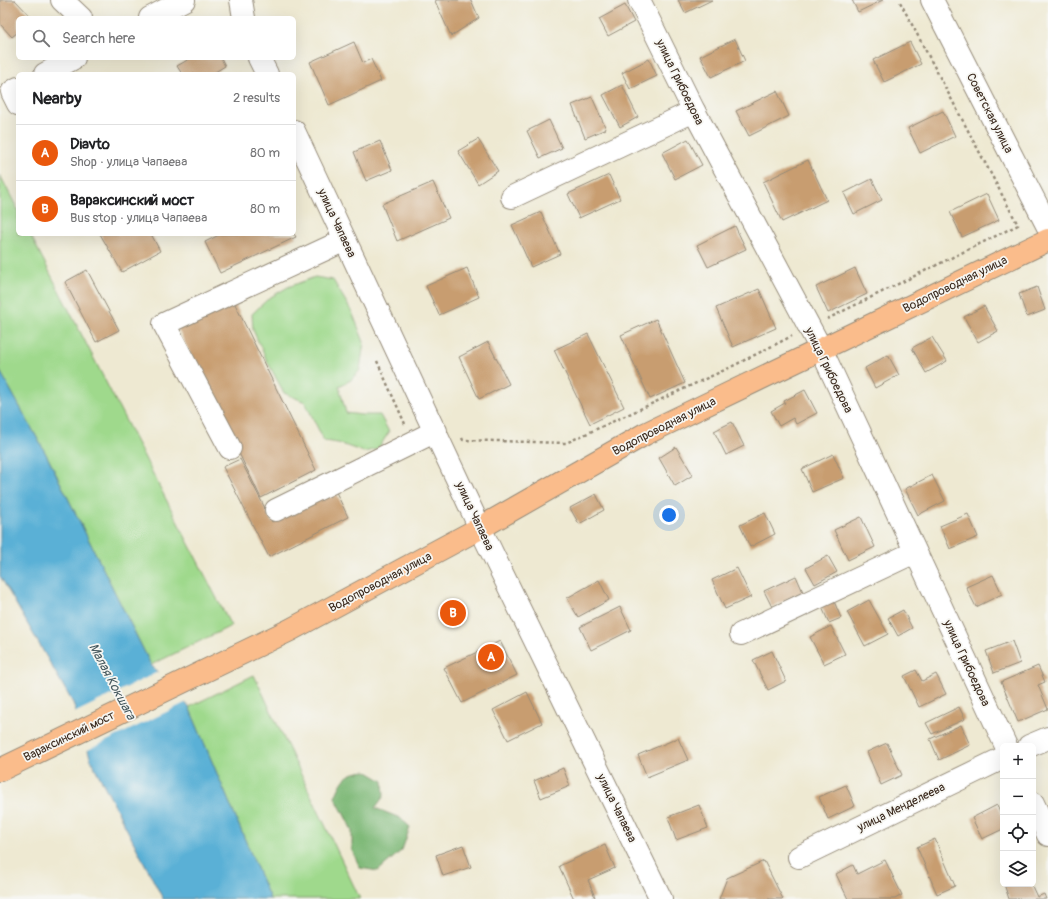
<!DOCTYPE html>
<html lang="en">
<head>
<meta charset="utf-8">
<style>
  body { margin:0; font-family:Pangolin,sans-serif; background:#f6f6f6; color:#202124 }
  .controls { position:absolute; right:12px; bottom:12px; display:grid; overflow:hidden; border-radius:6px; box-shadow:0 4px 16px #0002 }
  .controls button { width:36px; height:36px; display:grid; place-items:center; padding:0; border:0; border-bottom:1px solid #e0e0e0; background:#fff; color:#202124; font:20px sans-serif }
  .you { position:absolute; left:669px; top:515px; width:14px; height:14px; margin:-10px; border:3px solid #fff; border-radius:50%; background:#1a73e8; box-shadow:0 0 0 6px #1a73e833 }
  .badge { display:grid; place-items:center; width:26px; height:26px; border-radius:50%; background:#ea580c; color:#fff; font-size:13px; font-weight:700 }
  .pin { position:absolute; translate:-50% -50%; border:2px solid #fff; box-shadow:0 1px 4px #0006 }
  .list { margin:0; padding:0; list-style:none }
  h2 { display:flex; justify-content:space-between; align-items:center; height:52px; margin:0; padding:0 16px; font-size:17px }
  h2 small { font-size:13px; font-weight:400; color:#757577 }
  .list li { display:grid; grid-template-columns:26px 1fr auto; gap:12px; align-items:center; box-sizing:border-box; height:56px; padding:0 16px; border-top:1px solid #e0e0e0 }
  .list b { display:block; font-size:15px; white-space:nowrap }
  .list p { margin:0; font-size:13px; white-space:nowrap; color:#757577 }
  .list em { font-size:13px; font-style:normal; color:#757577 }
  .icon { flex:none; width:22px; height:22px; fill:none; stroke:currentColor; stroke-width:2; stroke-linecap:round; stroke-linejoin:round }
  .map { position:relative; flex:none; width:1048px; height:899px; overflow:hidden }
  .search { position:absolute; background:#fff; box-shadow:0 4px 16px #0002; left:16px; top:16px; width:280px; height:44px; display:flex; align-items:center; gap:10px; box-sizing:border-box; padding:0 14px; border-radius:6px; color:#757577; font-size:15px }
  .panel { position:absolute; background:#fff; box-shadow:0 4px 16px #0002; left:16px; top:72px; width:280px; height:164px; border-radius:6px }
  .map>svg:first-child { display:block }
  .green { fill:#9fd98c; stroke:#6d8255 }
  .forest { fill:#7fb978; stroke:#5d724b }
  .water { fill:#5ab0d6; stroke:#4a6d7a }
  .pier { fill:#eee9d2 }
  .building { fill:#c89d6f }
  .lines { fill:none; stroke-linecap:round; stroke-linejoin:round }
  .minor-casing { stroke:#948a78; stroke-width:24 }
  .major-casing { stroke:#948a78; stroke-width:24 }
  .path { stroke:#948a78; stroke-width:2.5; stroke-dasharray:3 3; stroke-linecap:butt }
  .minor { stroke:#fff; stroke-width:22 }
  .major { stroke:#fabc8b; stroke-width:22 }
  .labels { text-anchor:middle; stroke-width:3.5; stroke-linejoin:round; paint-order:stroke }
  .street-label { font-size:12px; fill:#3b2a1e; stroke:#f6f6f2 }
  .water-label { font-size:13px; font-style:italic; fill:#46595e; stroke:#f6f6f2 }
</style>
</head>
<body>
<div class="map">
<svg width="1048" height="899" viewBox="0 0 1048 899">
  <rect width="100%" height="100%" fill="#f6f6f2"/>
  <filter id="ink" filterUnits="userSpaceOnUse"><feTurbulence type="fractalNoise" baseFrequency=".025" numOctaves="2"/><feDisplacementMap in="SourceGraphic" scale="8" xChannelSelector="R" yChannelSelector="G"/><feConvolveMatrix kernelMatrix="1 2 1 2 8 2 1 2 1" color-interpolation-filters="sRGB"/></filter>
  <filter id="wash" filterUnits="userSpaceOnUse"><feTurbulence type="fractalNoise" baseFrequency=".012" numOctaves="4" result="noise"/><feDisplacementMap in="SourceGraphic" scale="16" xChannelSelector="R" yChannelSelector="G"/><feGaussianBlur stdDeviation="0.9" result="paint"/><feColorMatrix in="noise" values="0 0 0 0 0 0 0 0 0 0 0 0 0 0 0 0 0 1.4 0 .05"/><feComposite in="paint" operator="in"/></filter>
  <g filter="url(#wash)">
    <rect width="100%" height="100%" fill="#eee9d2"/>
    <g class="green">
      <path d="M0,175l18,35v24h12l201,392 -80,39 -105,-211 -46,-83z"/>
      <path d="M315,277l18,3 19,32 12,30 -4,28 -9,10 -12,6 7,27 16,2h18l9,17 -11,17 -14,3 -26,-9 -14,-2 -19,-39 -21,-9 -17,-32 -14,-31 -1,-16 17,-16 19,-11z"/>
      <path d="M254,675l106,224h-90l-81,-192z"/>
    </g>
    <path class="forest" d="M366,771l17,10 1,15 -9,12 25,10 10,9 -8,23 -24,21 -18,-3 -8,-18v-19l-4,-9 -13,-25c8,-18 10,-24 31,-26z"/>
    <path class="water" d="M0,371l46,83 105,211 38,42 81,192h-107l-72,-139 -18,-57 -73,-127z"/>
    <path class="pier" d="M160,671l27,31 -101,49 -12,-38z"/>
    <g id="blocks">
      <g class="building">
        <path d="M0,0h15l17,18h-14v14l-6,5 -12,-13z"/>
        <path d="M437,0h34l8,18 -28,18 -16,-35z"/>
        <path d="M678,0h34l-27,13z"/>
        <path d="M852,0h31l-25,12z"/>
        <path d="M625,5l9,17 -26,14 -9,-17z"/>
        <path d="M735,39l10,22 -34,16 -11,-21z"/>
        <path d="M354,42l9,21 8,-4 10,22 -52,24 -19,-43z"/>
        <path d="M910,42l11,22 -37,18 -11,-22z"/>
        <path d="M191,58h30l4,8 -13,8h-30l-5,-8z"/>
        <path d="M649,59l8,17 -27,13 -8,-16z"/>
        <path d="M622,85l16,32 -18,10 -17,-32z"/>
        <path d="M777,91l12,25 -40,20 -13,-25z"/>
        <path d="M592,97l14,32 -21,9 -13,-33z"/>
        <path d="M943,111l12,25 -35,17 -12,-25z"/>
        <path d="M549,120l13,28 -22,10 -13,-27z"/>
        <path d="M478,139l20,32 -20,13 -20,-33z"/>
        <path d="M688,139l14,26 -27,14 -13,-26z"/>
        <path d="M380,141l12,29 -26,11 -12,-29z"/>
        <path d="M808,160l19,40 -45,22 -19,-40z"/>
        <path d="M609,175l11,24 -41,19 -11,-24z"/>
        <path d="M872,179l10,21 -28,14 -10,-21z"/>
        <path d="M433,182l16,36 -52,23 -15,-37z"/>
        <path d="M987,194l12,26 -37,17 -12,-25z"/>
        <path d="M541,212l19,42 -29,13 -19,-42z"/>
        <path d="M735,226l11,23 -38,18 -11,-22z"/>
        <path d="M100,234h51l9,17 -38,21z"/>
        <path d="M221,234h73l2,3 -76,36 -15,-31z"/>
        <path d="M467,268l12,29 -40,18 -13,-29z"/>
        <path d="M855,268l12,26 -39,19 -12,-26z"/>
        <path d="M87,270l32,60 -23,12 -31,-60z"/>
        <path d="M1037,287l8,23 -18,7 -8,-23z"/>
        <path d="M759,289l17,39 -43,19 -17,-39z"/>
        <path d="M233,300l83,170 -55,28 -84,-171z"/>
        <path d="M984,306l14,25 -20,11 -14,-25z"/>
        <path d="M656,319l29,64 -35,16 -29,-64z"/>
        <path d="M588,334l36,73 -34,17 -36,-74z"/>
        <path d="M932,337l15,24 -21,12 -14,-25z"/>
        <path d="M488,342l21,42 -30,15 -20,-42z"/>
        <path d="M888,355l11,20 -24,13 -10,-20z"/>
        <path d="M805,390l12,23 -21,11 -3,-6 -14,8 -8,-15 14,-8 -1,-2z"/>
        <path d="M732,422l12,24 -18,9 -12,-24z"/>
        <path d="M676,447l17,28 -18,11 -16,-28z"/>
        <path d="M833,454l11,24 -32,14 -10,-23z"/>
        <path d="M240,459l32,63 63,-32 13,27 -79,40 -46,-90z"/>
        <path d="M932,475l13,26 -27,14 -13,-26z"/>
        <path d="M596,494l8,16 -25,14 -9,-16z"/>
        <path d="M765,513l10,21 -25,13 -10,-22z"/>
        <path d="M968,514l10,23 -28,12 -10,-23z"/>
        <path d="M861,517l14,30 -27,13 -14,-30z"/>
        <path d="M828,556l9,16 -22,12 -9,-16z"/>
        <path d="M737,568l14,29 -26,12 -13,-29z"/>
        <path d="M993,575l9,19 -26,13 -10,-20z"/>
        <path d="M796,576l7,16 -31,15 -8,-16z"/>
        <path d="M599,580l10,20 -31,17 -11,-19z"/>
        <path d="M833,599l8,19 -12,5 -8,-18z"/>
        <path d="M869,600l19,34 -23,12 -18,-34z"/>
        <path d="M620,607l11,23 -40,20 -11,-23z"/>
        <path d="M903,610l9,18 -14,8 -10,-18z"/>
        <path d="M831,626l14,28 -21,10 -14,-27z"/>
        <path d="M500,641l17,34 -55,28 -18,-35z"/>
        <path d="M1012,641l8,22 -26,10 -8,-22z"/>
        <path d="M772,651l14,30 -18,9 -15,-30z"/>
        <path d="M1038,666l7,16 -7,3 10,24 -30,13 -17,-40z"/>
        <path d="M916,670l6,11 14,-7 10,20 -27,13 -15,-31z"/>
        <path d="M527,692l15,31 -34,17 -15,-30z"/>
        <path d="M959,707l6,12 -33,15 -6,-11z"/>
        <path d="M961,725l9,20 -31,15 -9,-21z"/>
        <path d="M678,738l10,22 -41,17 -9,-22z"/>
        <path d="M887,743l15,32 -21,10 -14,-33z"/>
        <path d="M563,768l7,18 -29,12 -7,-17z"/>
        <path d="M846,785l9,21 -27,13 -9,-22z"/>
        <path d="M699,805l9,23 -32,12 -8,-23z"/>
        <path d="M997,805l6,12v12l-21,10 -10,-21z"/>
        <path d="M935,839l20,47 -18,8 -20,-47z"/>
        <path d="M463,845l8,22 -28,9 -7,-21z"/>
        <path d="M605,845l10,23 -27,12 7,17 -4,2h-17l-15,-33z"/>
        <path d="M885,860l17,35 -7,4h-47l-12,-25 17,-9 4,9z"/>
        <path d="M764,861l19,38h-64l8,-21z"/>
        <path d="M1004,884h27l6,13 7,-3 2,5h-37z"/>
      </g>
    </g>
  </g>
  <g filter="url(#ink)">
    <use href="#blocks" fill-opacity="0" stroke="#948a78" stroke-width="1"/>
    <g class="lines">
      <g class="minor-casing">
        <g id="minor">
          <path d="M62,0l19,18"/>
          <path d="M241,0l3,18"/>
          <path d="M639,0l55,111 127,238 185,397"/>
          <path d="M932,0l116,227"/>
          <path d="M150,18l34,-18"/>
          <path d="M259,58l8,16"/>
          <path d="M45,74l29,-16"/>
          <path d="M18,88l-6,4 6,12"/>
          <path d="M294,131l186,397 181,371"/>
          <path d="M512,197l182,-86"/>
          <path d="M230,448l-66,-124 181,-84"/>
          <path d="M276,510l160,-79"/>
          <path d="M741,634l174,-82"/>
          <path d="M1029,746l19,-8"/>
          <path d="M1033,803l15,32"/>
          <path d="M799,857l204,-99"/>
        </g>
      </g>
      <g class="major-casing">
        <path id="major" d="M0,770l290,-140 190,-102 165,-94 403,-194"/>
      </g>
      <g class="path">
        <path d="M827,319l191,-94 -119,-225"/>
        <path d="M377,361l28,63"/>
        <path d="M462,438l1,2 103,3 161,-74 65,-33"/>
      </g>
      <use href="#minor" class="minor"/>
      <use href="#major" class="major"/>
    </g>
  </g>
  <g class="labels">
    <g class="street-label">
      <text transform="translate(680 82) rotate(64)" y="4">улица Грибоедова</text>
      <text transform="translate(990 113) rotate(63)" y="4">Советская улица</text>
      <text transform="translate(337 223) rotate(65)" y="4">улица Чапаева</text>
      <text transform="translate(955 284) rotate(-26)" y="4">Водопроводная улица</text>
      <text transform="translate(829 370) rotate(64)" y="4">улица Грибоедова</text>
      <text transform="translate(664 426) rotate(-27)" y="4">Водопроводная улица</text>
      <text transform="translate(475 516) rotate(65)" y="4">улица Чапаева</text>
      <text transform="translate(380 582) rotate(-28)" y="4">Водопроводная улица</text>
      <text transform="translate(967 663) rotate(65)" y="4">улица Грибоедова</text>
      <text transform="translate(69 736) rotate(-26)" y="4">Вараксинский мост</text>
      <text transform="translate(901 807) rotate(-26)" y="4">улица Менделеева</text>
      <text transform="translate(617 808) rotate(64)" y="4">улица Чапаева</text>
    </g>
    <g class="water-label">
      <text transform="translate(113 681) rotate(62)" y="5">Малая Кокшага</text>
    </g>
  </g>
</svg>
<div class="controls">
<button>+</button>
<button>−</button>
<button><svg class="icon" aria-label="locate" viewBox="0 0 24 24"><circle cx="12" cy="12" r="6"/><path d="M12 2v4M12 18v4M2 12h4M18 12h4"/></svg></button>
<button><svg class="icon" aria-label="layers" viewBox="0 0 24 24"><path d="M12 4l9 5-9 5-9-5zM3 14l9 5 9-5"/></svg></button>
</div>
<div class="you"></div>
<div class="pin badge" style="left:491px;top:657px">A</div>
<div class="pin badge" style="left:453px;top:613px">B</div>
<div class="search"><svg class="icon" aria-label="search" viewBox="0 0 24 24"><circle cx="10" cy="10" r="6"/><path d="M15 15l6 6"/></svg>Search here</div>
<section class="panel">
<h2>Nearby<small>2 results</small></h2>
<ul class="list">
<li><span class="badge">A</span><div><b>Diavto</b><p>Shop · улица Чапаева</p></div><em>80 m</em></li>
<li><span class="badge">B</span><div><b>Вараксинский мост</b><p>Bus stop · улица Чапаева</p></div><em>80 m</em></li>
</ul>
</section>
</div>
</body>
</html>
